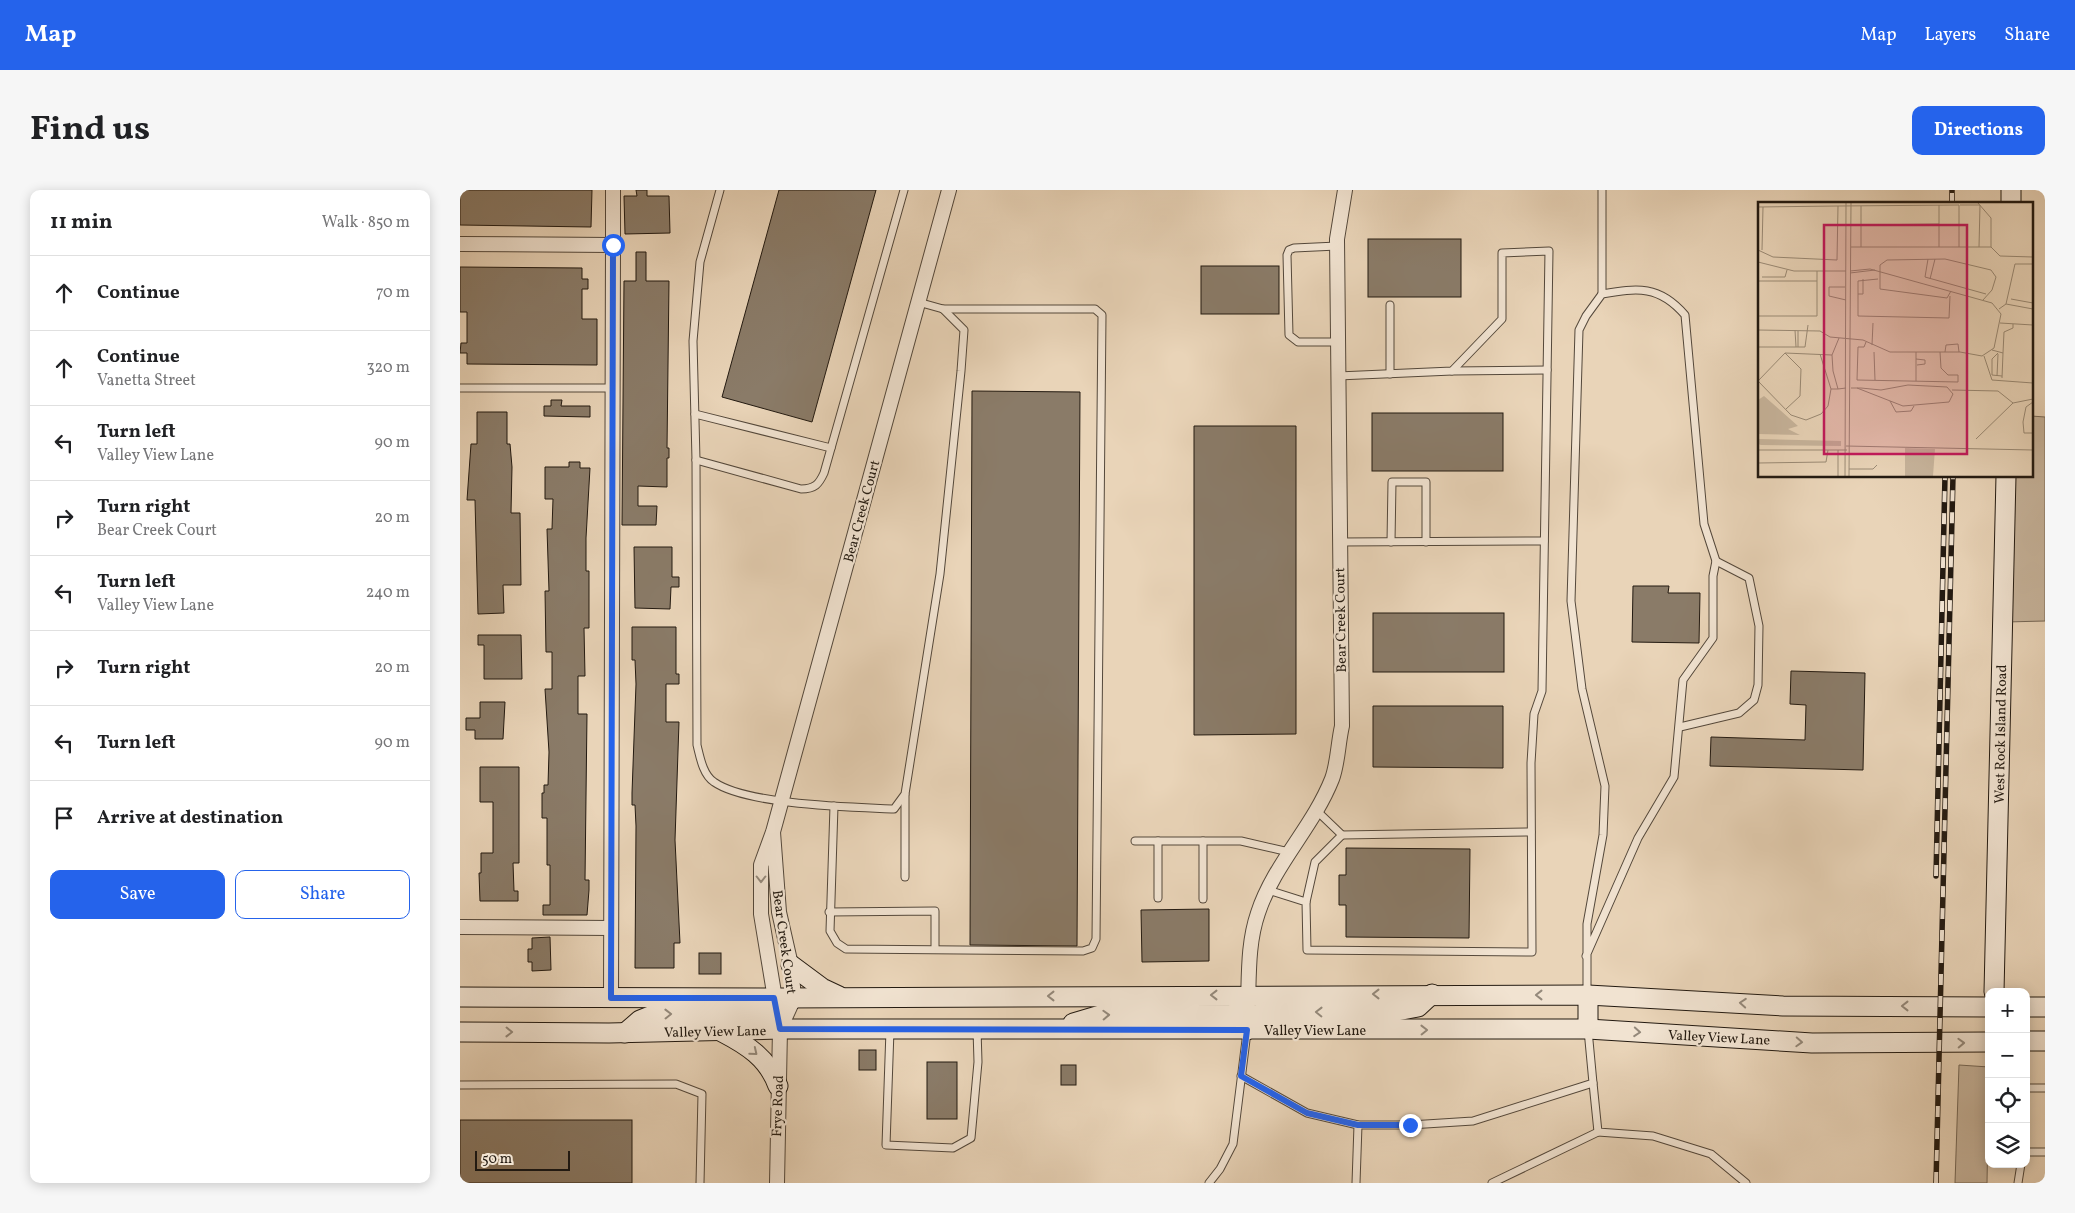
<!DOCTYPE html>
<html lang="en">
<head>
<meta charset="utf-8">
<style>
  body { margin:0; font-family:Vollkorn,serif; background:#f6f6f6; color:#202124 }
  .controls { position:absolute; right:15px; bottom:15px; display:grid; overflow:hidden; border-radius:10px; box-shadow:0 2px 12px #0003 }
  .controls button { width:45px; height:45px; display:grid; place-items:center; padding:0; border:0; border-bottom:1px solid #e0e0e0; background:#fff; color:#202124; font:25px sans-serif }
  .scale { position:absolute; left:15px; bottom:12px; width:95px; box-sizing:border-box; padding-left:5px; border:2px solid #231a11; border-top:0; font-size:14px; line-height:18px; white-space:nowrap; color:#231a11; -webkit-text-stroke:4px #f1e3d1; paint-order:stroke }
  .stop { position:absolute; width:15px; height:15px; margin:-11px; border:4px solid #2563eb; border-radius:50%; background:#fff }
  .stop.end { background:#2563eb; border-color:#fff; box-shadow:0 1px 5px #0008 }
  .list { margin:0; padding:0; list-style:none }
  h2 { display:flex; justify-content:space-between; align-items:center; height:65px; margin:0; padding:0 20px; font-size:21px }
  h2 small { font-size:16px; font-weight:400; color:#757577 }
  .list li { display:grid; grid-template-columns:32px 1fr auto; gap:15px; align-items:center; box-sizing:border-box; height:75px; padding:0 20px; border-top:1px solid #e0e0e0 }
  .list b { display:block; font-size:19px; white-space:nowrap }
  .list p { margin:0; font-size:16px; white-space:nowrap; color:#757577 }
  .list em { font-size:16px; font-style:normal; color:#757577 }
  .actions { display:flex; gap:10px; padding:15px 20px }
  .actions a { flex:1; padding:11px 0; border:1px solid #2563eb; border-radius:10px; text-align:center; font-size:18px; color:#2563eb }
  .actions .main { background:#2563eb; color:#fff }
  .icon { flex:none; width:28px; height:28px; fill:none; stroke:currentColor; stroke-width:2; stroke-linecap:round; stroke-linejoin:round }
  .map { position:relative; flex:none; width:1585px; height:993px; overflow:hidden; border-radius:10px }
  header { display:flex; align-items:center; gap:30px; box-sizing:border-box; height:70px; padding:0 25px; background:#2563eb; color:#fff }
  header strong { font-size:24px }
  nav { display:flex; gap:28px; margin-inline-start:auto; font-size:18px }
  .intro { display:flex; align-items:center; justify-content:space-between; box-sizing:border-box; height:120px; padding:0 30px }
  h1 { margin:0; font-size:35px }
  .button { padding:12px 22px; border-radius:10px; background:#2563eb; color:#fff; font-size:18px; font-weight:700 }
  main { display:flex; gap:30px; padding:0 30px }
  aside { flex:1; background:#fff; border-radius:10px; box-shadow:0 2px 12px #0003 }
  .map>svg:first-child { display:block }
  .green { fill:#c7b49c; stroke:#756756 }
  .building { fill:#8a7b68; stroke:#231a11 }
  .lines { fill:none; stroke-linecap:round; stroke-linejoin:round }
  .lane-casing { stroke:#54483b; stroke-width:9 }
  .street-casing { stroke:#54483b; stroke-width:16 }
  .secondary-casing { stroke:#231a11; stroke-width:21 }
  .lane { stroke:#f1e3d1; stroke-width:7 }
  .street { stroke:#f1e3d1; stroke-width:14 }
  .secondary { stroke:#f1e3d1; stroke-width:19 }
  .rail-casing { stroke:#231a11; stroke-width:5.5 }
  .rail { stroke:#f1e3d1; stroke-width:4; stroke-dasharray:11; stroke-linecap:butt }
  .oneway { stroke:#94897b }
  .route { stroke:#2563eb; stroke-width:6 }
  .labels { text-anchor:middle; stroke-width:4.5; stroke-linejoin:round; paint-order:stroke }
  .street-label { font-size:14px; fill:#231a11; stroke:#f1e3d1 }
  .inset-road { fill:none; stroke:#9a8a75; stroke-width:1 }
  .view { fill:#c2185b; fill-opacity:0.15; stroke:#c2185b; stroke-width:2.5 }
  .inset-edge { fill:none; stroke:#231a11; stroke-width:2.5 }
</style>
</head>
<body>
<header>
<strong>Map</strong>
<nav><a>Map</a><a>Layers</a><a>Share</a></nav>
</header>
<div class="intro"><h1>Find us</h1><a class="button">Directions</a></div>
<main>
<aside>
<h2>11 min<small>Walk · 850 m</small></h2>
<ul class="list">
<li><svg class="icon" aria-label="ahead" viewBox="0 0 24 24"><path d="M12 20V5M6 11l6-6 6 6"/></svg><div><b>Continue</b></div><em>70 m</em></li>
<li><svg class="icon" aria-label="ahead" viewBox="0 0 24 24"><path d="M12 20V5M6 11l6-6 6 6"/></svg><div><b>Continue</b><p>Vanetta Street</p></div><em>320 m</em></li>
<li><svg class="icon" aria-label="left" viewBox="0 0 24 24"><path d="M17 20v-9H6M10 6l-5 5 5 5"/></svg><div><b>Turn left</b><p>Valley View Lane</p></div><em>90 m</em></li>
<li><svg class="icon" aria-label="right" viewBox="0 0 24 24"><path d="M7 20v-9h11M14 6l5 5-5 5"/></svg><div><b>Turn right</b><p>Bear Creek Court</p></div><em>20 m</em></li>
<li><svg class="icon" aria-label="left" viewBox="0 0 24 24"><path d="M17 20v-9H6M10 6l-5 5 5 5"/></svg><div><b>Turn left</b><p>Valley View Lane</p></div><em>240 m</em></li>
<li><svg class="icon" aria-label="right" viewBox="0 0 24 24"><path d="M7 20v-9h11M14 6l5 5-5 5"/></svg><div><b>Turn right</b></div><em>20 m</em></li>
<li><svg class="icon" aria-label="left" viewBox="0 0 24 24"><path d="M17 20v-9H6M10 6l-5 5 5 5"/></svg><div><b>Turn left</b></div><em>90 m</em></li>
<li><svg class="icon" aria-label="arrive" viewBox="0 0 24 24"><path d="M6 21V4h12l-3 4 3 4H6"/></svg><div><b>Arrive at destination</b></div></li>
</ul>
<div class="actions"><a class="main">Save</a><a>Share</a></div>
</aside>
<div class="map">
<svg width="1585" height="993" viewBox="0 0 1585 993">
  <rect width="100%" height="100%" fill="#e9d4b8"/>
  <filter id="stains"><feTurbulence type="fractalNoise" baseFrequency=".004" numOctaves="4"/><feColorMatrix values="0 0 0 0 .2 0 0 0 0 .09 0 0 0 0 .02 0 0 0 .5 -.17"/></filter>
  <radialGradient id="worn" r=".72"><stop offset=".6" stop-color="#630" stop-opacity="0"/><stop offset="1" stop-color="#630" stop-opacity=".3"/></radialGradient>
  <g class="green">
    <path d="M1571,226l14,1v204l-39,1 5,-146h20z"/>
    <path d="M1499,875l30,2 -2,116h-32z"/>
  </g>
  <g class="building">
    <path d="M0,0h132l-1,37 -131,-2z"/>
    <path d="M176,0h11v6h22l1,37 -45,1 -1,-38h13z"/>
    <path d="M319,0h97l-64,232 -90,-25z"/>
    <rect x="908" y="49" width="93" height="58"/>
    <path d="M176,62h10v29h23l-2,167h2v10h-2v29l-29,-1v20h19l-1,19h-34l2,-244h12z"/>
    <rect x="741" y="76" width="78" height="48"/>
    <path d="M0,77l122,1v11h6v10h-6v30h15v46l-130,-1v-11h-7l1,-10h6v-31h-7z"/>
    <path d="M512,201l108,1 -3,554 -107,-1z"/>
    <path d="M91,210h11l-1,6h29v11l-46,-1v-10h7z"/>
    <path d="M17,222h30v32h3l2,23 -1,46h9l1,72h-18l1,28 -26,1 -3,-114h-8l4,-56h6z"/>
    <rect x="912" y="223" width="131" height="58"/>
    <path d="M734,236h102v308l-102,1z"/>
    <path d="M109,272h11v6h10l-4,70v33h3v57h-5l1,48h-7v38h9l-2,166h4v10l-2,25h-44v-10h7v-40h-3v-47h-5v-25h2v-8h4l1,-33 -4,-63h7v-37h-6l-1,-61h4l-2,-62h5l1,-30h-8v-32h24z"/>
    <path d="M174,357h38v30h7v10h-8l-1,22 -35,-1z"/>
    <path d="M1173,396h36l-1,7h32l-1,50 -67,-1z"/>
    <rect x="913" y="423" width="131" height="59"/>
    <path d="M172,437h44v47h3v10h-13v38h13l-4,118 5,103h-6v25h-39l1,-142 -1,-21h-3v-12l4,-109 -1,-24h-3z"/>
    <path d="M18,445h43l1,44h-38v-34h-6z"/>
    <path d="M1331,481l74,2 -2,97 -153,-4 1,-29 94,3 1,-35 -16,-1z"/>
    <path d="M20,512h25l-2,37h-28v-9h-9v-12h14z"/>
    <path d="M913,516h130v62l-130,-1z"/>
    <path d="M20,577h39v96h-6l1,28h4v10h-38l-1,-28h2v-20h12v-51h-13z"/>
    <path d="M886,658l124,1 -1,89 -123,-1v-32h-7v-30h7z"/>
    <path d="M749,719v52l-67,1 -1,-52z"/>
    <path d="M90,747l1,33 -19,1v-9h-4v-13h4v-11z"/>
    <rect x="239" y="763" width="22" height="21"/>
    <rect x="399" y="860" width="17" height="20"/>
    <rect x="467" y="872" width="30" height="57"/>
    <rect x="601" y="875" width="15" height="20"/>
    <rect x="0" y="930" width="172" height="63"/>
  </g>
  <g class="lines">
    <g class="lane-casing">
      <g id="lane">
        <path d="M260,0l-20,72 -7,79 3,119 1,285c3,12 6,30 17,37 33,23 138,25 180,27l11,-15 35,-220 21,-203 3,-41 -21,-21 -25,-7"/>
        <path d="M877,56l-43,2 -5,2 -2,5 2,80 9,7h40"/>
        <path d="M1142,104v-104"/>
        <path d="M992,181l95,-1"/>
        <path d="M930,184v-69"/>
        <path d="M0,198h153"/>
        <path d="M235,224l136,34"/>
        <path d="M236,270l105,29c14,0 18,-5 23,-16l80,-283"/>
        <path d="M880,352l204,-1"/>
        <path d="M931,352l1,-60h34v60"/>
        <path d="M1220,537l59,-14 15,-13 4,-15 1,-59 -10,-48 -33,-17"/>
        <path d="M374,616l-4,125 7,12 9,6 237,2 9,-3 4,-9 6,-624 -7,-6h-152"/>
        <path d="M882,645l189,-3"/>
        <path d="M675,651h106l48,11"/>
        <path d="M698,651v57"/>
        <path d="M445,687v-82"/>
        <path d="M808,700l38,12 1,48 225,2 -1,-189 3,-49 8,-23 7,-440 -47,2v66l-50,52 -114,5"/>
        <path d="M743,709v-58"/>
        <path d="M846,712l9,-40 27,-27 -26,-25"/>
        <path d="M369,722l106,-1v38"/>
        <path d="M1126,766l52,-118 36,-61 9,-97 30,-42v-62l3,-15 -12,-37 -19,-209c-26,-30 -47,-27 -83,-21l-16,22 -7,14 -8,271 11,88 23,97 -2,49 -16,89v70"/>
        <path d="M430,840l-4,115 67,3 18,-10 7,-76 -1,-33"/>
        <path d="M781,886l66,37 51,12h52l63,-4 120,-38 -5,-53"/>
        <path d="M1133,893l5,49 55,4 58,18 35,29"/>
        <path d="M0,895l216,-1 26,10 -2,89"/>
        <path d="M1566,898h19"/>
        <path d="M1566,962h19"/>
        <path d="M749,993l11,-14 13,-25 14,-112"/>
        <path d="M896,993l2,-58"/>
        <path d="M1032,993l106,-51"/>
        <path d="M1558,993l3,-19"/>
      </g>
    </g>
    <g class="street-casing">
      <g id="street">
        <path d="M153,0v55"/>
        <path d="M0,54l153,1 -2,753"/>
        <path d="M313,642l6,80 12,53 3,33 -14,31 -19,-115v-49l12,-33 176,-642"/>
        <path d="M0,737l151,1"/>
        <path d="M788,814c1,-31 0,-62 10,-91 16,-49 55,-86 74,-134 6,-16 6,-36 10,-53l-5,-487 8,-49"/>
        <path d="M317,993l3,-154"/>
      </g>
    </g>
    <g class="secondary-casing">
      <g id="secondary">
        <path d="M1551,14v-14"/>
        <path d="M331,775l31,23 17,8"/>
        <path d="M1534,802l12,-516"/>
        <path d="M1128,805v34"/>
        <path d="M0,807l320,1 808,-3 195,11 206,1"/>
        <path d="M1566,817h19"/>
        <path d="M613,833l27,-8h130l12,-4 6,-16"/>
        <path d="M787,840l7,-14 11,-4 132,-1 21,-4 14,-13"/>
        <path d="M0,842l149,1 171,-4h808l224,14 177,-1"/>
        <path d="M262,842c25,13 46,26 56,54"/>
        <path d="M165,843l15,-13 15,-6 100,2 22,-4 17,-14"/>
        <path d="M1566,851h19"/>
      </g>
    </g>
    <use href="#lane" class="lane"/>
    <use href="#street" class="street"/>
    <use href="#secondary" class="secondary"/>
    <g class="rail-casing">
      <g id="rail">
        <path d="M1492,14v-14"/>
        <path d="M1476,686l9,-400"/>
        <path d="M1476,993l17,-707"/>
      </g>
    </g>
    <use href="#rail" class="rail"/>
  </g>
  <defs><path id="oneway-chevron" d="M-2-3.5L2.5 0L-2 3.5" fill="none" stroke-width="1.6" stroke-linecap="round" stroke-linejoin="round" transform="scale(1.25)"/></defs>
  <g class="oneway">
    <use href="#oneway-chevron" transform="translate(301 689) rotate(90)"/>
    <use href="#oneway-chevron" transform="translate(916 804) rotate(180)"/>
    <use href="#oneway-chevron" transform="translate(754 805) rotate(180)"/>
    <use href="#oneway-chevron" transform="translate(1079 805) rotate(-180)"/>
    <use href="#oneway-chevron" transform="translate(591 806) rotate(180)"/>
    <use href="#oneway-chevron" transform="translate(1283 813) rotate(-176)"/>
    <use href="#oneway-chevron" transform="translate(1445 816) rotate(-180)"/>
    <use href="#oneway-chevron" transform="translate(859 822) rotate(-179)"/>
    <use href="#oneway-chevron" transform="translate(208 824) rotate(-1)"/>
    <use href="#oneway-chevron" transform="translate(646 825) rotate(-2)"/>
    <use href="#oneway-chevron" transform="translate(964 840) rotate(-1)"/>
    <use href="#oneway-chevron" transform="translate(49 842) rotate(1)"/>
    <use href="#oneway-chevron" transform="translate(1177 842) rotate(4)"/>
    <use href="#oneway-chevron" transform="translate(1339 852) rotate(3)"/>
    <use href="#oneway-chevron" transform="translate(1501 853) rotate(-2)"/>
    <use href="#oneway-chevron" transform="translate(294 862) rotate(39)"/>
  </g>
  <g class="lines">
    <path class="route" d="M153,55l-2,753h163l6,31 467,1 -6,46 66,37 51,12h52"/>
  </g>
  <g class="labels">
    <g class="street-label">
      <text transform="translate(401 321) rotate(-75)" y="5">Bear Creek Court</text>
      <text transform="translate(880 430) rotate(-91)" y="5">Bear Creek Court</text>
      <text transform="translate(1540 544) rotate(-89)" y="5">West Rock Island Road</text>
      <text transform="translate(325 752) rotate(82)" y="5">Bear Creek Court</text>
      <text x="855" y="845">Valley View Lane</text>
      <text transform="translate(255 841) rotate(-1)" y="5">Valley View Lane</text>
      <text transform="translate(1259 847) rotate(3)" y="5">Valley View Lane</text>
      <text transform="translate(317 916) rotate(-88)" y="5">Frye Road</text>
    </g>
  </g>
  <g transform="translate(1298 12)">
    <rect width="275" height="275" fill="#e9d4b8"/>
    <path d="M6,194l34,30 -10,3 12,6 -42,-1v-34zM0,237l83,2v5l-80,-1 -3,-1zM147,246l30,1 -2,27h-28z" fill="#c7b49c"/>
    <path class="inset-road" d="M220,1l13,15v29M0,5l80,-1M103,23l78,-1M103,45v-41M181,45v-42M201,45h20l1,-42h-20M221,45h12l9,9 33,1M0,48l15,7 64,3 1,-54 121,-1v42h-108M4,48l1,-43M170,57l-3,18 61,17M0,60l36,9h52M92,71l25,-3M4,75h23l2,-7M120,77l-20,2v35l91,2 1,-22M172,77l5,-20M0,79h59M87,85h-16v9l17,4M193,89l-4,7 -67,-9v-24l7,-5 58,-1 46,11 5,7 -4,13 -9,10M100,92h5v-15M253,97l22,4M248,102l9,-40h18M241,107l7,-5 27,5M0,114h59v-45M242,121l33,2M0,128l62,1 10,6 33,3 27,12h70l22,4 12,-8 7,-34 -9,-11 -122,-34 -20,2M37,128l1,17M81,136l-7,17 1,16 5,18 8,-1M108,140l-2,5h-6l-1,33 101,2v-7h-10l-7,-7 -1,-16M114,143l1,-22M0,145h47l3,-22M40,145v-16M234,148l11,3 1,-21 9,-4v-4M116,150l1,28M158,150v29M187,150l1,-7 12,-1 1,8M27,151l16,16 -1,27 -14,13M240,151l-6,6v16l10,1M62,152l11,35M226,154l8,24 41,3M158,157l9,1v4l-8,1M239,174l1,-22M244,176l1,-25M0,179l33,34 15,5 15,-6 7,-8 3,-17h7M0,179l27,-28 47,2M93,186h10l20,2 27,-5 39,2 6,7 -4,8 -46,4 -46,-18M194,188l46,1 15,12M132,199l6,11 15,-1 3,-5M275,200l-7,5 -3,15 1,11h9M218,237l37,-36 20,-4M88,244l187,4M0,248h89M80,248v26M0,261l68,-1 2,-12M91,267h24l4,-4M87,274l1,-273M91,274l2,-273"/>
    <path class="view" d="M66,23h143v229h-143z"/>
    <rect width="275" height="275" class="inset-edge"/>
  </g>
  <rect width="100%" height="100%" filter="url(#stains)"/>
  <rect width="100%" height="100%" fill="url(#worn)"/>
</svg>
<div class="controls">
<button>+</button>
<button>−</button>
<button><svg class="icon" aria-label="locate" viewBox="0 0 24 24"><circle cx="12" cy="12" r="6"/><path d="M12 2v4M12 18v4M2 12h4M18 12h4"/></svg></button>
<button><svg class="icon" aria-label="layers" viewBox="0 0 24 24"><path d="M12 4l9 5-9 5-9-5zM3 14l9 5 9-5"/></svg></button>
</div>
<div class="scale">50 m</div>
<div class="stop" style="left:153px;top:55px"></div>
<div class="stop end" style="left:950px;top:935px"></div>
</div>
</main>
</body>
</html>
